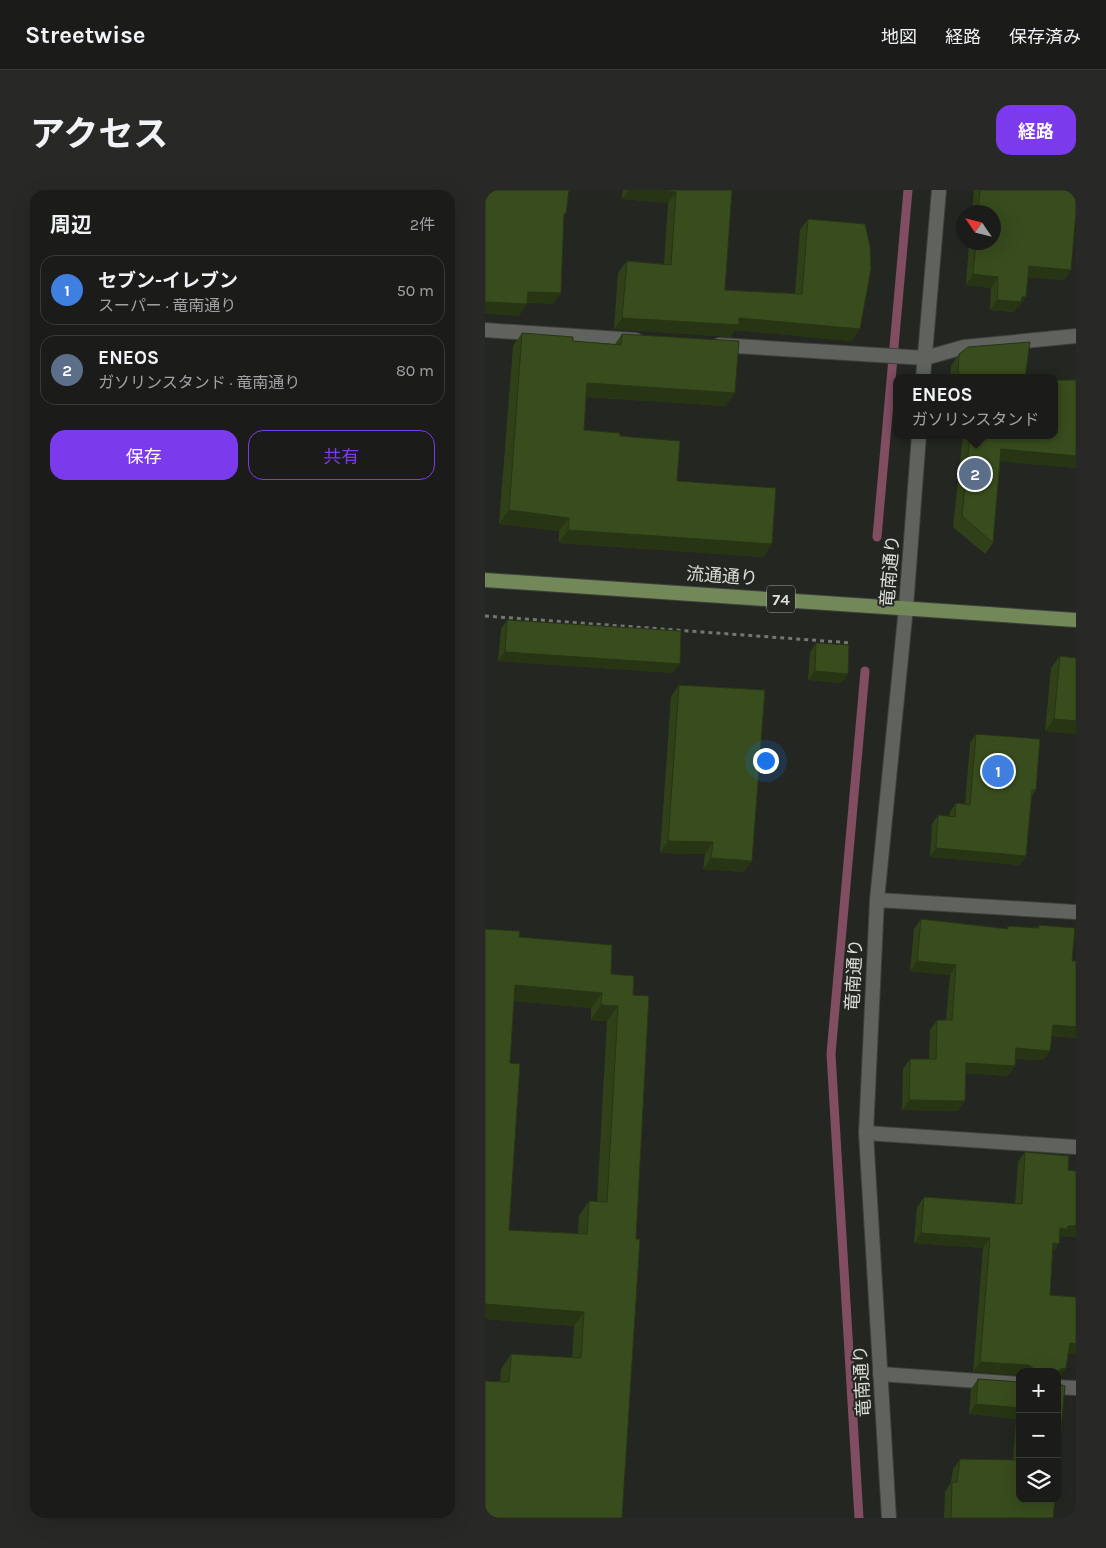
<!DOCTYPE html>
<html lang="ja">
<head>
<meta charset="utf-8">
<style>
  body { margin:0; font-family:Karla,"Noto Sans JP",sans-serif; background:#282926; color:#f1f3f6 }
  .controls { position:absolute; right:15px; bottom:15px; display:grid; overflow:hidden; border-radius:10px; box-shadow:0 5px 20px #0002 }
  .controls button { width:45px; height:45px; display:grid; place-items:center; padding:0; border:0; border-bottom:1px solid #393a38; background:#1b1c19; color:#f1f3f6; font:25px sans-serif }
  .compass { position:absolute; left:471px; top:15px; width:45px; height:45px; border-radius:50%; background:#1b1c19; box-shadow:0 5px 20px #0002; rotate:305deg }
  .you { position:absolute; left:280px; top:570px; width:18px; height:18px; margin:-12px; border:4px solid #fff; border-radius:50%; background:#1a73e8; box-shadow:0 0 0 8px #1a73e833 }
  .badge { display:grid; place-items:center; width:32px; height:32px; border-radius:50%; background:#7c3aed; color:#fff; font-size:16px; font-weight:700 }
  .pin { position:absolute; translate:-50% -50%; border:2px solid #fff; box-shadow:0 1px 5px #0006 }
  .popup { position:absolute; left:408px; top:184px; width:165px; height:65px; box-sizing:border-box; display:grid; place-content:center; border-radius:10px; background:#1b1c19; filter:drop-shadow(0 1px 4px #0005); font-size:16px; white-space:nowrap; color:#a0a1a2 }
  .popup b { font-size:19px; color:#f1f3f6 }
  .popup::after { content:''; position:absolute; left:50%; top:100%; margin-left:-10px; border:10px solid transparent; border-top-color:#1b1c19 }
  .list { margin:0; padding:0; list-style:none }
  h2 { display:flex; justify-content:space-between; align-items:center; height:65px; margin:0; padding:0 20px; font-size:21px }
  h2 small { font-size:16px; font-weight:400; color:#a0a1a2 }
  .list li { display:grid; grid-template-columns:32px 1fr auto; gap:15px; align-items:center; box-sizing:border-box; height:70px; margin:0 10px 10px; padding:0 10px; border:1px solid #393a38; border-radius:15px }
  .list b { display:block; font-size:19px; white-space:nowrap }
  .list p { margin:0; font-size:16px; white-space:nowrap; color:#a0a1a2 }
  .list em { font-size:16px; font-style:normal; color:#a0a1a2 }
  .actions { display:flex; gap:10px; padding:15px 20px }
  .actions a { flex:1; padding:11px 0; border:1px solid #7c3aed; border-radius:15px; text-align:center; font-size:18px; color:#7c3aed }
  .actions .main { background:#7c3aed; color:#fff }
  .icon { flex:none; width:28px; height:28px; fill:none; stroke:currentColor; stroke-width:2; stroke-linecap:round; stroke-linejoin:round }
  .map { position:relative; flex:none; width:591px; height:1328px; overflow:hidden; border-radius:15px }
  header { display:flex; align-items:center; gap:30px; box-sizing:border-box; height:70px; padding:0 25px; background:#1b1c19; border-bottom:1px solid #393a38 }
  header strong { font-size:24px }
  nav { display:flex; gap:28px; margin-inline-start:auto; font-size:18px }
  .intro { display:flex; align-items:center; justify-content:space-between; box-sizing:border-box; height:120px; padding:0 30px }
  h1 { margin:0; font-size:35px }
  .button { padding:12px 22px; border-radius:15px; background:#7c3aed; color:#fff; font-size:18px; font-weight:700 }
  main { display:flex; gap:30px; padding:0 30px }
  aside { flex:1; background:#1b1c19; border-radius:15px; box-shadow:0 5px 20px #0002 }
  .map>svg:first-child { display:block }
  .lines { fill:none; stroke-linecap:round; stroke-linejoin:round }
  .stream { stroke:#804d61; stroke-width:9 }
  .minor-casing { stroke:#3e403c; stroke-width:16 }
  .tertiary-casing { stroke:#3e403c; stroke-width:16 }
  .primary-casing { stroke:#3e403c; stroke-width:16 }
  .path { stroke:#747672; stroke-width:3; stroke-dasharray:4 4; stroke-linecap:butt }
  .minor { stroke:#60625d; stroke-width:14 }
  .tertiary { stroke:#60625d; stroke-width:14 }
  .primary { stroke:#738859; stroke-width:14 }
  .wall { fill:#304119; fill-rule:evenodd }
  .shaded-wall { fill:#273514 }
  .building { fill:#384c1d; stroke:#273514; fill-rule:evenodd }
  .labels { text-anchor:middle; stroke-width:4; stroke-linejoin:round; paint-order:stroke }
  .shield { fill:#242621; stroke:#a4a6a2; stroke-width:1 }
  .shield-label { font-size:16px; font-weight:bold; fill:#dbddd9 }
  .street-label { font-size:18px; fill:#dbddd9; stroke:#242621 }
</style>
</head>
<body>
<header>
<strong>Streetwise</strong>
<nav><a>地図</a><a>経路</a><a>保存済み</a></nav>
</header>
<div class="intro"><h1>アクセス</h1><a class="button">経路</a></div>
<main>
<aside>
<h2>周辺<small>2件</small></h2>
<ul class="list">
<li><span class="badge" style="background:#3f7fe0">1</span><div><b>セブン-イレブン</b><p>スーパー · 竜南通り</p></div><em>50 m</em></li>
<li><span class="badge" style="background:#5c6f8a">2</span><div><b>ENEOS</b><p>ガソリンスタンド · 竜南通り</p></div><em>80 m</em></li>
</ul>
<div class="actions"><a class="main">保存</a><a>共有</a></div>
</aside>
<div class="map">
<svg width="591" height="1328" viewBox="0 0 591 1328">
  <rect width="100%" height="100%" fill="#242621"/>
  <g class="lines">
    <g class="stream">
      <path d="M392,347l31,-347"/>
      <path d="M374,1328l-28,-464 34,-383"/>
    </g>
    <g class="minor-casing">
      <g id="minor">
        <path d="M0,140l151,10"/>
        <path d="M234,155l206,13 39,-11 112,-11"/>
        <path d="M392,710l199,12"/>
        <path d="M381,943l210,14"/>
        <path d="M395,1184l140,10"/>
        <path d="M572,1197l19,1"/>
      </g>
    </g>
    <g class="tertiary-casing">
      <g id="tertiary">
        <path d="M438,188l16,-188"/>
        <path d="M404,1328l-23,-385 11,-233 29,-293 13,-172"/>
      </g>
    </g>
    <g class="primary-casing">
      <path id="primary" d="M0,390l591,40"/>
    </g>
    <path class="path" d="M0,426l367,27"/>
    <use href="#minor" class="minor"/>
    <use href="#tertiary" class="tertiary"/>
    <use href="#primary" class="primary"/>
  </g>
  <g class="wall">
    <path d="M138,0h109l-7,100 70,3 5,-63 8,-11 44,122 -117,-11 -4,7 -117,-8 4,-56 9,-12 37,3 4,-61 -46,-4z"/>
    <path d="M489,0h102l-5,80 -7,10 -36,-3 -9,30h-2l-3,5 -24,-2 1,-22 -25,-3 3,-43h24v-30h-21z"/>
    <path d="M37,143l51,8 42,3 7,-10 104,72 -140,-9 -2,33 36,6 57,45 95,63 -9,13 -204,-14v-12l-60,-7 14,-178z"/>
    <path d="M474,164l66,24h-75l1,-12z"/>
    <path d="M591,190v88l-76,-7 -7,82 -8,11 -32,-27 10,-92h91z"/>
    <path d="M22,430l166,53 -175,-12 3,-32z"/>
    <path d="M331,453l32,31 -7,9 -33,-3 2,-28z"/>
    <path d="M575,466l16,2v76l-31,-3 6,-63z"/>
    <path d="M194,495l65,187 -41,-3 2,-15 -45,-1 11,-156z"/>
    <path d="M491,544l60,56 -4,6 -6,60 -6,9 -90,-8 2,-33 6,-9 11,1 1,-4 6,-9 9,1 5,-61z"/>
    <path d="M436,729l85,10 2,-3 29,2 2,-3 33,36h4v77l-24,-2 -2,15 -7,9 -27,-1 -1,7 -7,10 -43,-3 -7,38 -56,-1 1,-41 7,-10h19l1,-29 7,-10h9l4,-45 -40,-4 4,-42z"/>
    <path d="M0,739l34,8 92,37 22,21 3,244 -14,279 -122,-136 1,-13 10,-15 61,4 2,-32 -89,-7zM29,811l77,7v12l16,1 -10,181 -8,-1 -10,15 -1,18 -69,-4 1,-167z"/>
    <path d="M540,962l43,18 8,1v66l-14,-1 -2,3h-1l-6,13 -3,43 18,58 -9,25 -2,-6h-84l10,-124 -69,-5 3,-36 7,-10 91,7 3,-42z"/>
    <path d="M493,1189l42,3v117l33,19h-109l1,-26 6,-10 2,-13 7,-10 53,1 3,-41 -47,-5 2,-25z"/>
  </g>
  <g class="shaded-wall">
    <path d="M144,0h29l18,2 -8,11 -46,-4z"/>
    <path d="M544,76l42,4 -7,10 -43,-3z"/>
    <path d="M488,84l25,3 -7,11 -25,-3z"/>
    <path d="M43,102l33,1 -8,11 -33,-1z"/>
    <path d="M537,107h4l-7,10h-2l-3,5 -24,-2 7,-10z"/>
    <path d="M0,112l42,2 -8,12 -34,-2z"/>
    <path d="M137,128h117l121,11 -8,12 -117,-11 -4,7 -117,-8z"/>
    <path d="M102,193l148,10 -9,13 -148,-10z"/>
    <path d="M516,259l75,7v12l-83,-7z"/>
    <path d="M24,320l60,8 -10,13 -60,-7z"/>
    <path d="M83,340l204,14 -9,13 -204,-14z"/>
    <path d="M20,462l175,12 -7,9 -175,-12z"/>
    <path d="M330,481l33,3 -7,9 -33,-3z"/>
    <path d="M569,529l22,2v13l-31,-3z"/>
    <path d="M183,651l45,1 -8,12 -45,-1z"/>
    <path d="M451,658l90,8 -6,9 -90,-8z"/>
    <path d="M226,668l41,3 -8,11 -41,-3z"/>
    <path d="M432,771l39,4 -6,10 -40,-4z"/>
    <path d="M30,795l87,8 -11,15 -87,-8z"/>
    <path d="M116,815l17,1 -11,15 -16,-1z"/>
    <path d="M568,835l23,2v11l-30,-3z"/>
    <path d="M531,858l34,3 -7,9 -34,-2z"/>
    <path d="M481,873l49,3 -7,10 -49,-3z"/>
    <path d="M424,910l56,1 -7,10 -56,-1z"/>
    <path d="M583,1036h8v11l-14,-1 -2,3 -7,-1 7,-10z"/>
    <path d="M436,1043l69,5 -7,10 -69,-5z"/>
    <path d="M568,1053l6,1 -7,10z"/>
    <path d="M0,1114l99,8 -10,14 -89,-7z"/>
    <path d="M585,1153l6,1v10l-13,-1z"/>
    <path d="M495,1172l48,3 4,2 -3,5h-9v3l-47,-3z"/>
    <path d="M581,1178l-7,10 -2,1v-6l3,-4z"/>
    <path d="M491,1214l44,4v6l-4,5 -47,-5z"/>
  </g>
  <g class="building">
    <path d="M0,0h84l-3,24h-2l-3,79 -33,-1 -1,12 -42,-2z"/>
    <path d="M173,0h74l-7,100 77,4 6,-75 57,5 5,22 1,23 -11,60 -121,-11v7l-117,-7 5,-57 44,4 5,-73z"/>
    <path d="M495,0h96v23l-5,57 -42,-4 -3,31h-4l-1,5 -24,-2 1,-23 -25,-3 3,-32h17v-30h-15z"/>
    <path d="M37,143l51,4v4l48,4 1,-11 117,7 -4,52 -148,-10 -3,47 36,3v3l60,5 -3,40 99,7 -4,56 -204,-14 1,-12 -60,-8z"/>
    <path d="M545,152l-5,36h-64l-3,-5 1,-19 9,-7z"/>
    <path d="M569,190h22v76l-75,-7 -8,94 -31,-27 8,-81h84z"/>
    <path d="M22,430l174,11 -1,33 -175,-12z"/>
    <path d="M331,453l33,2 -1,29 -33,-3z"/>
    <path d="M575,466l16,2v63l-22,-2z"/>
    <path d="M194,495l86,5 -13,171 -41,-3 2,-16 -45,-1z"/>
    <path d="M491,544l64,5 -4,51h-4l-6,66 -90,-8 2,-33 17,2 1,-14 14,2z"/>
    <path d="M436,729l87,10v-3l31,2v-3l36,3 -3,33h4v66l-23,-2 -3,26 -34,-3 -1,18 -49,-3 -1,38 -56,-1 1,-41h26l1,-39h15l4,-55 -39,-4z"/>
    <path d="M0,739l35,2 -1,6 93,8 -1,29 23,2 -1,19 16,1 -13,243h4l-18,279h-137v-137l24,1 2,-28 70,4 3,-46 -99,-8zM30,795l87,8 -1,12 17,1 -11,196 -18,-1 -2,33 -78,-4 11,-166 -10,-1z"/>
    <path d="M540,962l44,4 -1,14 8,1v55h-8l-1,3 -7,-1 -1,16 -6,-1 -3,52 26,2v47l-6,-1 -4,25 -6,1 -3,4v-1h-22l-3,-5 -4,-2 -48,-3 10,-124 -69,-5 3,-36 98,7z"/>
    <path d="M493,1189l42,3v26l-44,-4z"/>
    <path d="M572,1190l2,4 6,2 -8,86z"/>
    <path d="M535,1258v51h35l-2,19h-102l1,-36h5l3,-23 59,1z"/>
  </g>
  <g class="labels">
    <rect class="shield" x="282" y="395.5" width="28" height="27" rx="4"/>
    <g class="shield-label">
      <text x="296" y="415">74</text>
    </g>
    <g class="street-label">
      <text transform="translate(405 381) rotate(-85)" y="6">竜南通り</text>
      <text transform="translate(237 386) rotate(4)" y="6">流通通り</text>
      <text transform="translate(369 785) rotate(-87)" y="6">竜南通り</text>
      <text transform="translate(377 1191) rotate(-93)" y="6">竜南通り</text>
    </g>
  </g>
</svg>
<div class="controls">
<button>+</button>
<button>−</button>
<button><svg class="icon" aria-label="layers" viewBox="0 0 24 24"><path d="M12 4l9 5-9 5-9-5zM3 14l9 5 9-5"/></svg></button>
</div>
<svg class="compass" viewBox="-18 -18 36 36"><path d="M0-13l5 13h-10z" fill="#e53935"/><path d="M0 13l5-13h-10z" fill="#a0a1a2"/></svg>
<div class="you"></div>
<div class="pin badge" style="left:513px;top:581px;background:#3f7fe0">1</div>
<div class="pin badge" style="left:490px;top:284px;background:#5c6f8a">2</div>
<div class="popup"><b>ENEOS</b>ガソリンスタンド</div>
</div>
</main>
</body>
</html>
